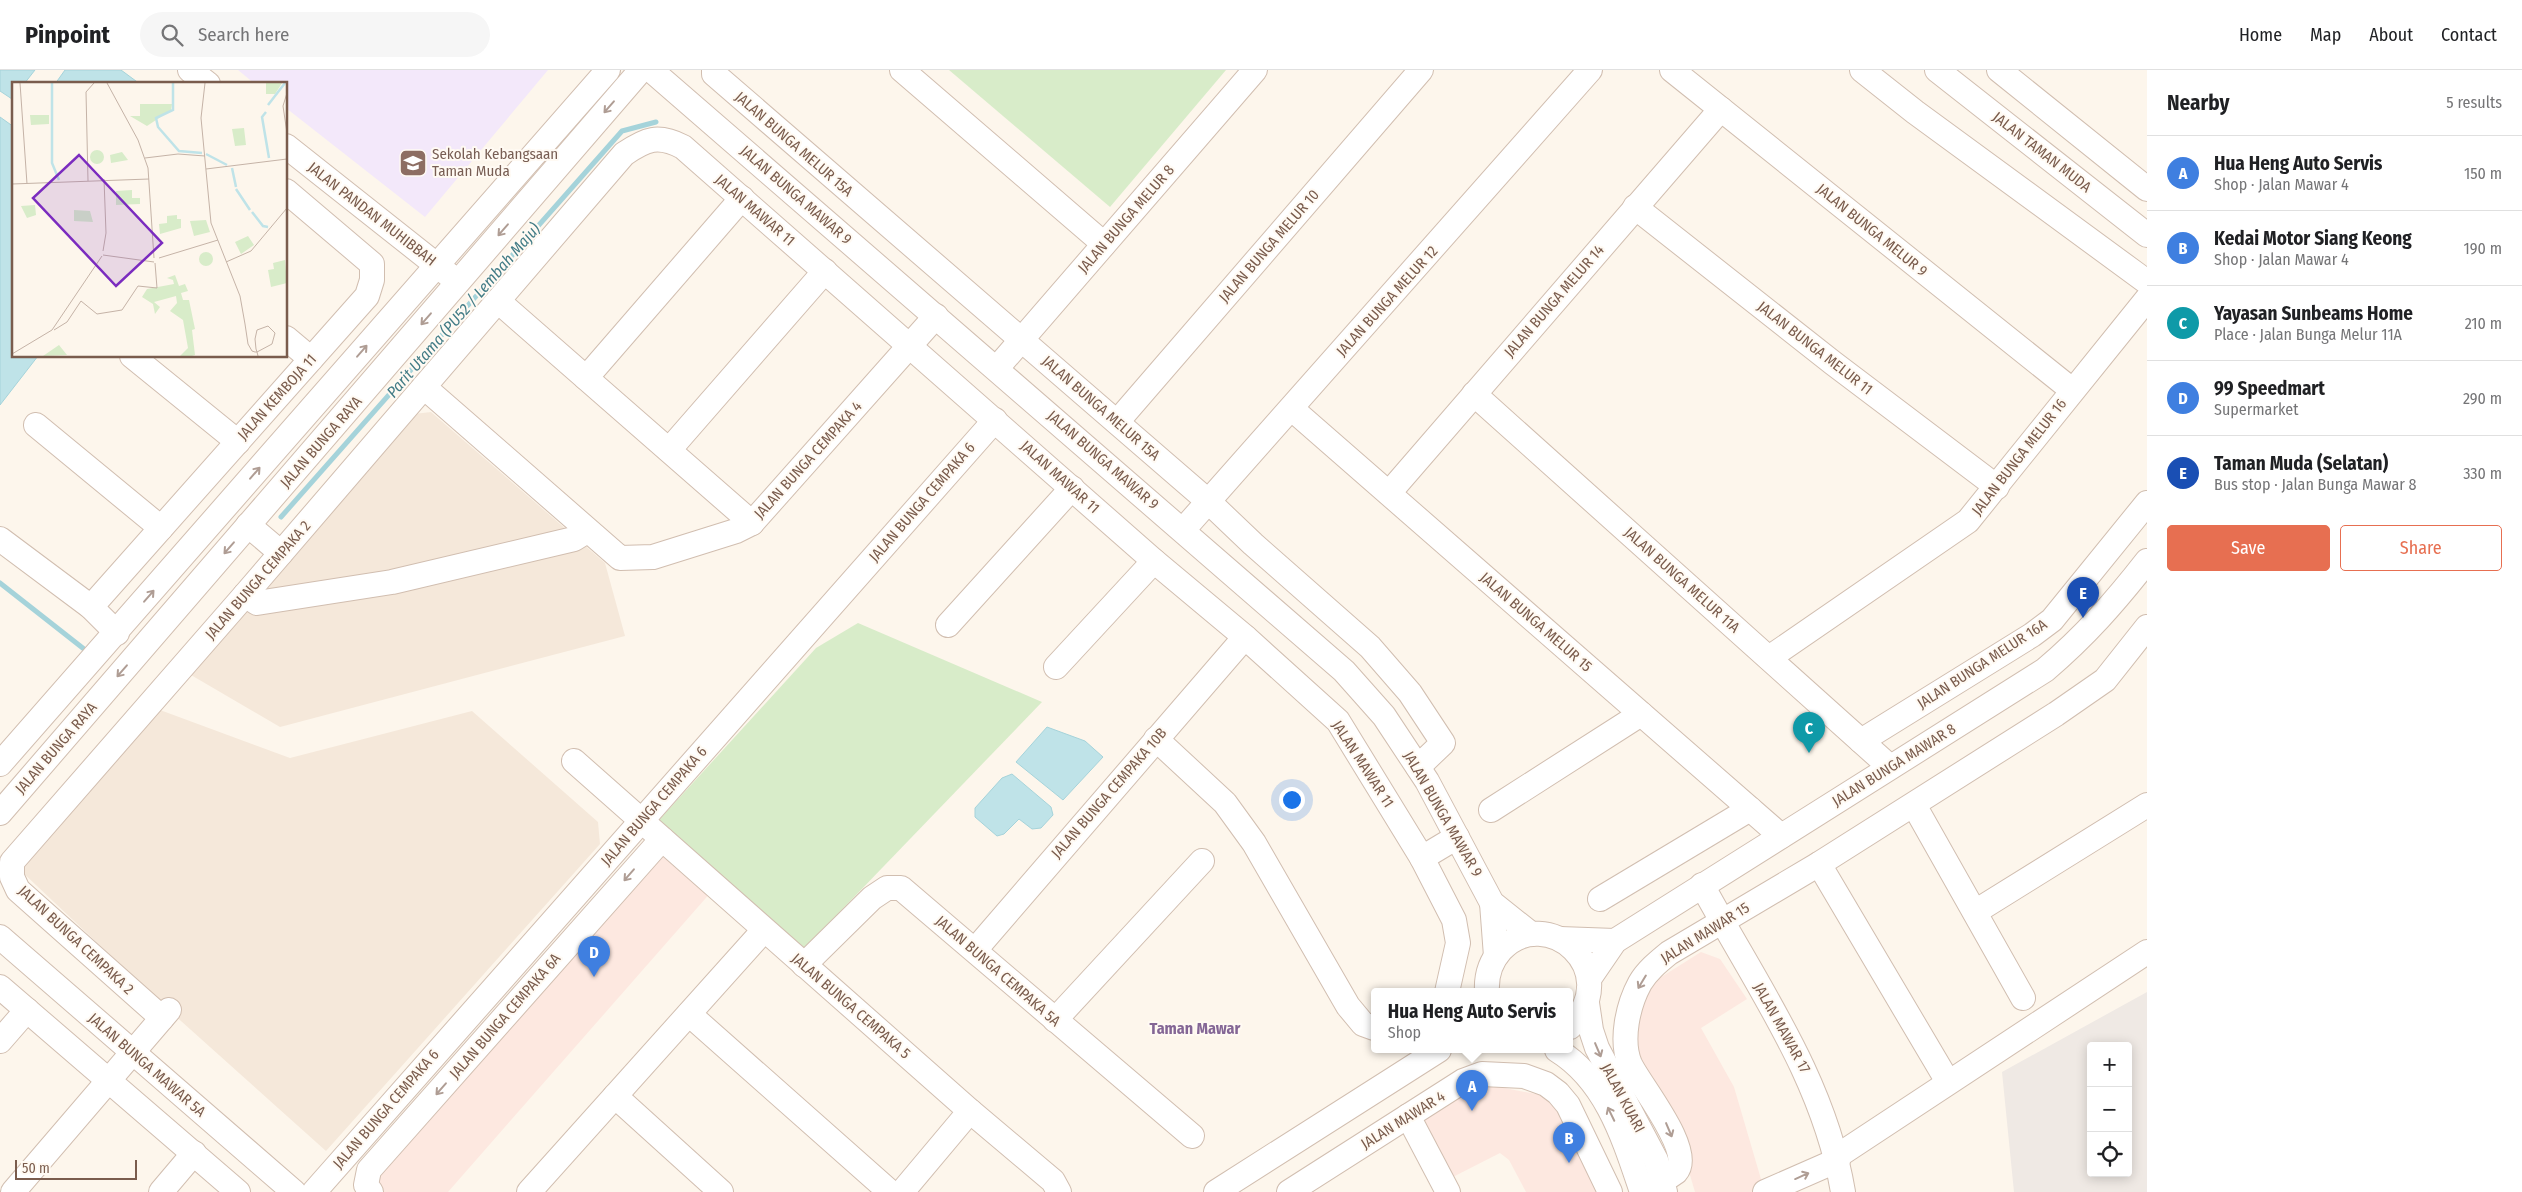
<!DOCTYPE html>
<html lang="en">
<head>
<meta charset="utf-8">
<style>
  body { margin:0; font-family:"Fira Sans Condensed",sans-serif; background:#f6f6f6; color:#202124 }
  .controls { position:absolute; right:15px; bottom:15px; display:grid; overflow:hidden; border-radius:5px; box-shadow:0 2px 12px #0003 }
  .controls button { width:45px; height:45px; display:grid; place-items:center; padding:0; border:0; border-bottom:1px solid #e0e0e0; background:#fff; color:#202124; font:25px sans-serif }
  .scale { position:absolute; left:15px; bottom:12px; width:122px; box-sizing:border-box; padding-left:5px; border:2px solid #7a5c4d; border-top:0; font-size:14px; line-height:18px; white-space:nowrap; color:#7a5c4d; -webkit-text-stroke:4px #fffaf3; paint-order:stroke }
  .you { position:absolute; left:1291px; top:729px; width:18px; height:18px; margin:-12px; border:4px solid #fff; border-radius:50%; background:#1a73e8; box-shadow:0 0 0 8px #1a73e833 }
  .badge { display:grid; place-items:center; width:32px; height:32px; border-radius:50%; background:#e76f51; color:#fff; font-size:16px; font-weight:700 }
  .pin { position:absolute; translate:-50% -41px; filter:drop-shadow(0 1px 2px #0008) }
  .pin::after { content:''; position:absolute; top:26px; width:18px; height:15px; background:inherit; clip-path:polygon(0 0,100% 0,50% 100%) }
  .popup { position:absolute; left:1371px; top:918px; width:202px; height:65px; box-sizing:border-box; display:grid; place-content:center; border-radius:5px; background:#fff; filter:drop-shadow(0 1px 4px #0005); font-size:16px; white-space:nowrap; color:#757577 }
  .popup b { font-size:19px; color:#202124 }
  .popup::after { content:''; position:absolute; left:50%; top:100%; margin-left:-10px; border:10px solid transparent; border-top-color:#fff }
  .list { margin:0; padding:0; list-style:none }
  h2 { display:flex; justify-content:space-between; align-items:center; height:65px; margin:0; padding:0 20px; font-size:21px }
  h2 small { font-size:16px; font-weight:400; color:#757577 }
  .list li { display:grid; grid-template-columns:32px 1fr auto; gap:15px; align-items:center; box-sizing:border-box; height:75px; padding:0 20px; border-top:1px solid #e0e0e0 }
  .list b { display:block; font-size:19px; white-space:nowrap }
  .list p { margin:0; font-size:16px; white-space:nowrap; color:#757577 }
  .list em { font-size:16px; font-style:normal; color:#757577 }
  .actions { display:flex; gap:10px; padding:15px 20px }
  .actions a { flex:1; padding:11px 0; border:1px solid #e76f51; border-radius:5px; text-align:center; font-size:18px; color:#e76f51 }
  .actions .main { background:#e76f51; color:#fff }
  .icon { flex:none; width:28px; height:28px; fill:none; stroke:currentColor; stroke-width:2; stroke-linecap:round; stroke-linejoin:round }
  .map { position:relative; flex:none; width:2147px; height:1122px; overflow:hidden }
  header { display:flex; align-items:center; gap:30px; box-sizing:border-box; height:70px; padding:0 25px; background:#fff; border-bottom:1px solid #e0e0e0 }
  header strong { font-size:24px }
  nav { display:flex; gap:28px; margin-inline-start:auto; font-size:18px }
  .search { width:350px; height:45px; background:#f6f6f6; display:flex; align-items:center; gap:12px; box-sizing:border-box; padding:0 18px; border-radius:28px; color:#757577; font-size:19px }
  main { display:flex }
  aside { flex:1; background:#fff }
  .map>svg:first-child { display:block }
  .residential { fill:#f5e8da }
  .commercial { fill:#fde8e0 }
  .industrial { fill:#efe9e4; fill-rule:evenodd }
  .education { fill:#f3e8fa }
  .green { fill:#d8ecc9 }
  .water { fill:#bfe3e8; stroke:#a5d3da }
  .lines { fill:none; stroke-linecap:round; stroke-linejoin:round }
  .stream { stroke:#a5d3da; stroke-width:5 }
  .minor-casing { stroke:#d1beb0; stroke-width:26 }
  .minor { stroke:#fff; stroke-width:24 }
  .oneway { stroke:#af9d94 }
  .labels { text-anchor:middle; stroke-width:4; stroke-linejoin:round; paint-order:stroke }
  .street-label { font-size:15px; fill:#7a5c4d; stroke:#fffaf3 }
  .education-label { font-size:15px; fill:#785e54; stroke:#fffaf3; text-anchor:start }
  .water-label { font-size:16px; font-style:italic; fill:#437c86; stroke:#fffaf3 }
  .neighbourhood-label { font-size:16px; font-weight:bold; fill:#846695; stroke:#fffaf3 }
  .inset-river { fill:none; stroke:#bfe3e8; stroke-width:2.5 }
  .inset-road { fill:none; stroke:#c5b3a7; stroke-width:1 }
  .view { fill:#7b2cbf; fill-opacity:0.15; stroke:#7b2cbf; stroke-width:2.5 }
  .inset-edge { fill:none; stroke:#7a5c4d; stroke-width:2.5 }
</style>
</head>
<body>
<header>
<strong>Pinpoint</strong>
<div class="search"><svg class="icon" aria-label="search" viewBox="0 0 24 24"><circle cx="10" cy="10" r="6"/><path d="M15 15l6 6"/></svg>Search here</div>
<nav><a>Home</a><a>Map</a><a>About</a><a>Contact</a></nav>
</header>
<main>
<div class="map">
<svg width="2147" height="1122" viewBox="0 0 2147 1122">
  <rect width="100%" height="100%" fill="#fdf6ec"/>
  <g class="residential">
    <path d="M431,342l174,151 20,73 -345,91 -89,-52 223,-261z"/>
    <path d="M160,640l130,48 182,-47 126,111 2,22 -274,307 -164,-147 -143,-135z"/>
  </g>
  <g class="commercial">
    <path d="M661,778l51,43 -264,301h-71l-3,-18z"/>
    <path d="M1701,882l19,7 27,40 -46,29 33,59 29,99 -12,6h-56l-11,-37 -54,-112 17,-57z"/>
    <path d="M1479,1013l72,14 49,95h-74l-17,-32 -9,-7 -53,27 -30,-61z"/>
  </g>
  <path class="industrial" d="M2147,922v200h-133l-12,-120zM2091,976h37v127h-37z"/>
  <path class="education" d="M238,0h310l-123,147 -139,-109v-24h-31z"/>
  <g class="green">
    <path d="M949,0h277l-116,137z"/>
    <path d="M858,553l184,79 -238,247 -145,-129 157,-172z"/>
  </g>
  <g class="water">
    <path d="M0,0h35l-11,14h-10l-2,15 -12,-8z"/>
    <path d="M65,0h56l19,14h-85z"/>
    <path d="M0,47l14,10v229h24l-38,49z"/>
    <path d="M1047,657l38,14 18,16 -40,43 -47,-38z"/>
    <path d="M1012,704l39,33 2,8 -12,13 -9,1 -13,-10 -15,15 -7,2 -22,-19v-9l27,-30z"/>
  </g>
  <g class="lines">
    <g class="stream">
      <path d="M281,447l341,-386 34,-9"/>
      <path d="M0,513l84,66"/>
    </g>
    <g class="minor-casing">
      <g id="minor">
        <path d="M190,0l18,14"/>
        <path d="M651,0l693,601 40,45 43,65 65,122 39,31"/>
        <path d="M714,0v4l495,428 44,42 117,103 40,46 33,50 -25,24"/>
        <path d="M902,0l202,174"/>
        <path d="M1672,0l400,320"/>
        <path d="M1862,0l53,42 232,170"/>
        <path d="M1937,0l210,165"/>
        <path d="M1999,0l148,119"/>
        <path d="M286,76l163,129"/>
        <path d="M1635,137l198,156 164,124"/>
        <path d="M498,231l254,222"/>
        <path d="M286,268l25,21"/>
        <path d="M132,286l106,86"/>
        <path d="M997,298l258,-298"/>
        <path d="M586,308l156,-180"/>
        <path d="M424,317l196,171 33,-1 83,-26 16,-8 184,-207"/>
        <path d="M1474,324l416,373"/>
        <path d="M1292,339l489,427"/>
        <path d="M1117,352l304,-352"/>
        <path d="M36,355l125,103"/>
        <path d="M669,380l156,-179"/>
        <path d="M1389,423l332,-384"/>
        <path d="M248,455l33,28"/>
        <path d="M1183,460l407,-460"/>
        <path d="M0,469l91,68 26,26"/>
        <path d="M245,525l12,8 135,-21 182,-43 13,-8"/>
        <path d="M91,537l276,-311 5,-16v-16l-86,-73"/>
        <path d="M948,555l124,-137"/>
        <path d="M1769,588l199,-137 179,-222"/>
        <path d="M1056,597l98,-106"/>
        <path d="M1156,669l69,64 29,40 94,163 15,18 11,4"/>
        <path d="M1861,671l171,-106 20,-15 95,-117"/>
        <path d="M574,691l396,350 83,70 6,11"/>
        <path d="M0,694l608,-694"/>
        <path d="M1914,735l109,193"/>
        <path d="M1491,740l150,-96"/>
        <path d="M0,743l641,-743"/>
        <path d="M1422,788l35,-21"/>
        <path d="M1819,794l129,218"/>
        <path d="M1702,815c54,100 122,193 141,307"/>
        <path d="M1600,829l150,-90"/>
        <path d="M1492,833l4,53"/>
        <path d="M1975,842l172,-107"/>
        <path d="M0,867l294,255"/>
        <path d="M1560,869l55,2"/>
        <path d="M975,880l270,-313"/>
        <path d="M804,895l68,-67 15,-10h14l291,248"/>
        <path d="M1589,909l26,-38 430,-271c40,-34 70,-68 102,-109"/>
        <path d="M0,917l238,205"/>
        <path d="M1487,922c-1,-16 3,-30 14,-42 45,-48 125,20 69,77"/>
        <path d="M1587,933l4,27 6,18 59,112 9,32"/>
        <path d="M689,944l201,178"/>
        <path d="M162,948l-144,-128 -6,-13v-15l233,-267 379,-441c22,-15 34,-20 59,-7l471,414 91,76 93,84 84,137 32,62 4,23 -11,49"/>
        <path d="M1055,950l147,-159"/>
        <path d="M0,971l27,-31"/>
        <path d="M1557,980c50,31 67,89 85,142"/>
        <path d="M615,1026l106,96"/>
        <path d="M1408,1046l40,76"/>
        <path d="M1836,1087l311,-205"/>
        <path d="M1663,1110c4,-2 9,-5 13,-8 19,-21 -37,-88 -46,-108 -10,-24 -2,-59 10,-81 7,-12 18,-21 29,-30l150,-89 237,-150 49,-34 42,-53"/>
        <path d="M13,1122l156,-182"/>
        <path d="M161,1122l33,-39"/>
        <path d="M314,1122l681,-772"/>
        <path d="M371,1122l-5,-7 3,-15 293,-331"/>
        <path d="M529,1122l235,-262"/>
        <path d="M902,1122l68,-81"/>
        <path d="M1216,1122l223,-142"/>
        <path d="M1289,1122l174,-111 19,-7 42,2 22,8 12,9 10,12 42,87"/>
        <path d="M1765,1122l73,-32"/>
      </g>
    </g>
    <use href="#minor" class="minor"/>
  </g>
  <defs><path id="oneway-shaft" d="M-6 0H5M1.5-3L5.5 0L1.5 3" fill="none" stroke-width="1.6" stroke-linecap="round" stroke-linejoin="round" transform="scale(1.25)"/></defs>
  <g class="oneway">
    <use href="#oneway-shaft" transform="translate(609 37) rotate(131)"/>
    <use href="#oneway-shaft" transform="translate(503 160) rotate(131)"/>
    <use href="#oneway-shaft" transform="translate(426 249) rotate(131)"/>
    <use href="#oneway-shaft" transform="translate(362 281) rotate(-49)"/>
    <use href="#oneway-shaft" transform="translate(255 403) rotate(-49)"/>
    <use href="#oneway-shaft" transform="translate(229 478) rotate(131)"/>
    <use href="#oneway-shaft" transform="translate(149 526) rotate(-49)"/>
    <use href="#oneway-shaft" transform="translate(122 601) rotate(131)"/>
    <use href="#oneway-shaft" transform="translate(629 805) rotate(131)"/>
    <use href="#oneway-shaft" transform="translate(1642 912) rotate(121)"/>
    <use href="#oneway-shaft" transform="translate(1598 980) rotate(67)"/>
    <use href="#oneway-shaft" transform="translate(441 1019) rotate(131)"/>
    <use href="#oneway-shaft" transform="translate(1611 1044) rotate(-116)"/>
    <use href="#oneway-shaft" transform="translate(1669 1060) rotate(67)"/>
    <use href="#oneway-shaft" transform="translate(1802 1106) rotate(-24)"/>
  </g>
  <defs>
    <g id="school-square" transform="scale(1.4375)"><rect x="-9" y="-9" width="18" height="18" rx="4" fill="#8d6e63" stroke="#fffaf3"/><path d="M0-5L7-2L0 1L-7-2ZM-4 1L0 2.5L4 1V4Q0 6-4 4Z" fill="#fff"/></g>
  </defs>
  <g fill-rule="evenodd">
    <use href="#school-square" x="413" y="93"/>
  </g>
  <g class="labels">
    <g class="street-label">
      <text transform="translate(794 74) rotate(41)" y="5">JALAN BUNGA MELUR 15A</text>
      <text transform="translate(2042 82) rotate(38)" y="5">JALAN TAMAN MUDA</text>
      <text transform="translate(796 125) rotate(41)" y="5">JALAN BUNGA MAWAR 9</text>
      <text transform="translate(755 140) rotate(41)" y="5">JALAN MAWAR 11</text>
      <text transform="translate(372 144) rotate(38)" y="5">JALAN PANDAN MUHIBBAH</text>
      <text transform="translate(1126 149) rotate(-49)" y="5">JALAN BUNGA MELUR 8</text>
      <text transform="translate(1872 160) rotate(39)" y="5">JALAN BUNGA MELUR 9</text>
      <text transform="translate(1269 176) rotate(-49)" y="5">JALAN BUNGA MELUR 10</text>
      <text transform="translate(1387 231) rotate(-48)" y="5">JALAN BUNGA MELUR 12</text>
      <text transform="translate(1554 231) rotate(-49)" y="5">JALAN BUNGA MELUR 14</text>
      <text transform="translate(1815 278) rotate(38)" y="5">JALAN BUNGA MELUR 11</text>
      <text transform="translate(277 327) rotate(-48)" y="5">JALAN KEMBOJA 11</text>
      <text transform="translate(1101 338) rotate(41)" y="5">JALAN BUNGA MELUR 15A</text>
      <text transform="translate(321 372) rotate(-49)" y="5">JALAN BUNGA RAYA</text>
      <text transform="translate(2019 387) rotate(-52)" y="5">JALAN BUNGA MELUR 16</text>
      <text transform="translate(808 390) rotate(-48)" y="5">JALAN BUNGA CEMPAKA 4</text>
      <text transform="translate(1103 390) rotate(41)" y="5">JALAN BUNGA MAWAR 9</text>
      <text transform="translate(1060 407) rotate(42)" y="5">JALAN MAWAR 11</text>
      <text transform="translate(922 432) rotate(-49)" y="5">JALAN BUNGA CEMPAKA 6</text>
      <text transform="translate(258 510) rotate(-49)" y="5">JALAN BUNGA CEMPAKA 2</text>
      <text transform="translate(1682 510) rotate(42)" y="5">JALAN BUNGA MELUR 11A</text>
      <text transform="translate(1536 552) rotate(41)" y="5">JALAN BUNGA MELUR 15</text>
      <text transform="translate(1982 594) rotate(-33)" y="5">JALAN BUNGA MELUR 16A</text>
      <text transform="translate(56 678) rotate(-49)" y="5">JALAN BUNGA RAYA</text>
      <text transform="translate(1363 694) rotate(57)" y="5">JALAN MAWAR 11</text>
      <text transform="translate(1894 695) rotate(-32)" y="5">JALAN BUNGA MAWAR 8</text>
      <text transform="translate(1109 723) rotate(-49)" y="5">JALAN BUNGA CEMPAKA 10B</text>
      <text transform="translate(654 736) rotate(-49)" y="5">JALAN BUNGA CEMPAKA 6</text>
      <text transform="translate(1443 744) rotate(60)" y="5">JALAN BUNGA MAWAR 9</text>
      <text transform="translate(1705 863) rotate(-32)" y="5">JALAN MAWAR 15</text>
      <text transform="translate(76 870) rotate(43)" y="5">JALAN BUNGA CEMPAKA 2</text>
      <text transform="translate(998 901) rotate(41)" y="5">JALAN BUNGA CEMPAKA 5A</text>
      <text transform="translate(851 936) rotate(41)" y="5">JALAN BUNGA CEMPAKA 5</text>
      <text transform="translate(505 946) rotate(-49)" y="5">JALAN BUNGA CEMPAKA 6A</text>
      <text transform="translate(1782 958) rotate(61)" y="5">JALAN MAWAR 17</text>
      <text transform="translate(147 995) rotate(41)" y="5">JALAN BUNGA MAWAR 5A</text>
      <text transform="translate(1623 1028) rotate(62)" y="5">JALAN KUARI</text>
      <text transform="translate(386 1039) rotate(-49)" y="5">JALAN BUNGA CEMPAKA 6</text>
      <text transform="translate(1403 1050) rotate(-32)" y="5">JALAN MAWAR 4</text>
    </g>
    <g class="education-label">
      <text x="432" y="89">Sekolah Kebangsaan<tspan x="432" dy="17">Taman Muda</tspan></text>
    </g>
    <g class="water-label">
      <text transform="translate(463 240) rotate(-49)" y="6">Parit Utama (PU52 / Lembah Maju)</text>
    </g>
    <g class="neighbourhood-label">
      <text x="1195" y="964">Taman Mawar</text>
    </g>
  </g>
  <g transform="translate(12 12)">
    <rect width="275" height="275" fill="#fdf6ec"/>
    <path d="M254,1h16l-7,11h-9zM128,22h32l-1,6 -24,16 -17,-10h10zM18,33h19v9l-18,1zM232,46l2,17 -11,1 -3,-17zM78 75a7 7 0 1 1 14 0a7 7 0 1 1-14 0ZM110,70l6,8 -17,3 -1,-8zM120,108v8h8v6l-24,1v-14zM23,123l1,10 -9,3 -6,-12zM62,128l16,1 3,11 -19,-1zM165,133v4h4v9l-21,6 -1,-10 8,-1v-7zM194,138l4,12 -16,4 -4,-15zM236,154l6,9 -13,9 -6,-12zM187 177a7 7 0 1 1 14 0a7 7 0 1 1-14 0ZM273,178l2,23 -16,4 -3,-17 6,-1 -1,-6zM163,193l4,11 6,-2 3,7 -7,2 2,7h6l6,29 -3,1 3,25 -3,1h-12l8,-8 -5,-28 -13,-9 7,-8 -1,-7 -22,6 6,5 -5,7 -2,-10 -11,-7 5,-8 27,-5 -1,-4 -6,-2zM47,263l8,10 -24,1z" fill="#d8ecc9"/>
    <path class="inset-river" d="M40,1v80l7,17M161,1v27l-17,8 2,9 21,24 23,2M256,23l17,-22M254,30l-4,5 7,41M194,72l21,11M220,86l4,19M224,107l14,21M240,130l11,14 5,1"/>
    <path class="inset-road" d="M8,1l7,101M95,1l31,57 10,28 6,90M193,1l-4,35 10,105 29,73 5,28M275,11l-4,13 4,27M133,76l33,-4 27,2M194,87l81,-10M76,99l-2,-89 8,-9M0,102l137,-5M91,169l3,-18 -2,-54M91,173l51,7M147,176l59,-18M214,180l25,-11 36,-43M126,204l19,2 -2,-25M233,242l3,20 4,7 3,1h2l15,-8 3,-11 -7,-7 -11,4 -2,9 1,10 1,3 1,4M42,248l13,-8 14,-21 16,13 25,-4 16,-24M0,272l40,-24 50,-74"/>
    <path class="view" d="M67,73l83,88 -46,43 -83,-88z"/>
    <rect width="275" height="275" class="inset-edge"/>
  </g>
</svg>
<div class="controls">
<button>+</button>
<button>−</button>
<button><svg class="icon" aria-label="locate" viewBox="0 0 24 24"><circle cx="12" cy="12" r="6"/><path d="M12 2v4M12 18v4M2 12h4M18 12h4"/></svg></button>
</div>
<div class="scale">50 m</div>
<div class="you"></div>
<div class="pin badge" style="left:1472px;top:1041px;background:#3f7fe0">A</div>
<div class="popup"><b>Hua Heng Auto Servis</b>Shop</div>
<div class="pin badge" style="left:1569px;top:1093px;background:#3f7fe0">B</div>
<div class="pin badge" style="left:1809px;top:683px;background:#0f9aa8">C</div>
<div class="pin badge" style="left:594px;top:907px;background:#3f7fe0">D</div>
<div class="pin badge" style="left:2083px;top:548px;background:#1a4fb4">E</div>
</div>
<aside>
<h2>Nearby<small>5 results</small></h2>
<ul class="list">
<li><span class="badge" style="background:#3f7fe0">A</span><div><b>Hua Heng Auto Servis</b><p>Shop · Jalan Mawar 4</p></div><em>150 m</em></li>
<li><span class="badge" style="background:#3f7fe0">B</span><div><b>Kedai Motor Siang Keong</b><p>Shop · Jalan Mawar 4</p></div><em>190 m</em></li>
<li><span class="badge" style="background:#0f9aa8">C</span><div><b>Yayasan Sunbeams Home</b><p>Place · Jalan Bunga Melur 11A</p></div><em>210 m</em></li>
<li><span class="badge" style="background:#3f7fe0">D</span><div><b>99 Speedmart</b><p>Supermarket</p></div><em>290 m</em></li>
<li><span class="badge" style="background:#1a4fb4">E</span><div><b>Taman Muda (Selatan)</b><p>Bus stop · Jalan Bunga Mawar 8</p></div><em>330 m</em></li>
</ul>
<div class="actions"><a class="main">Save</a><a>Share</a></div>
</aside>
</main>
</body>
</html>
